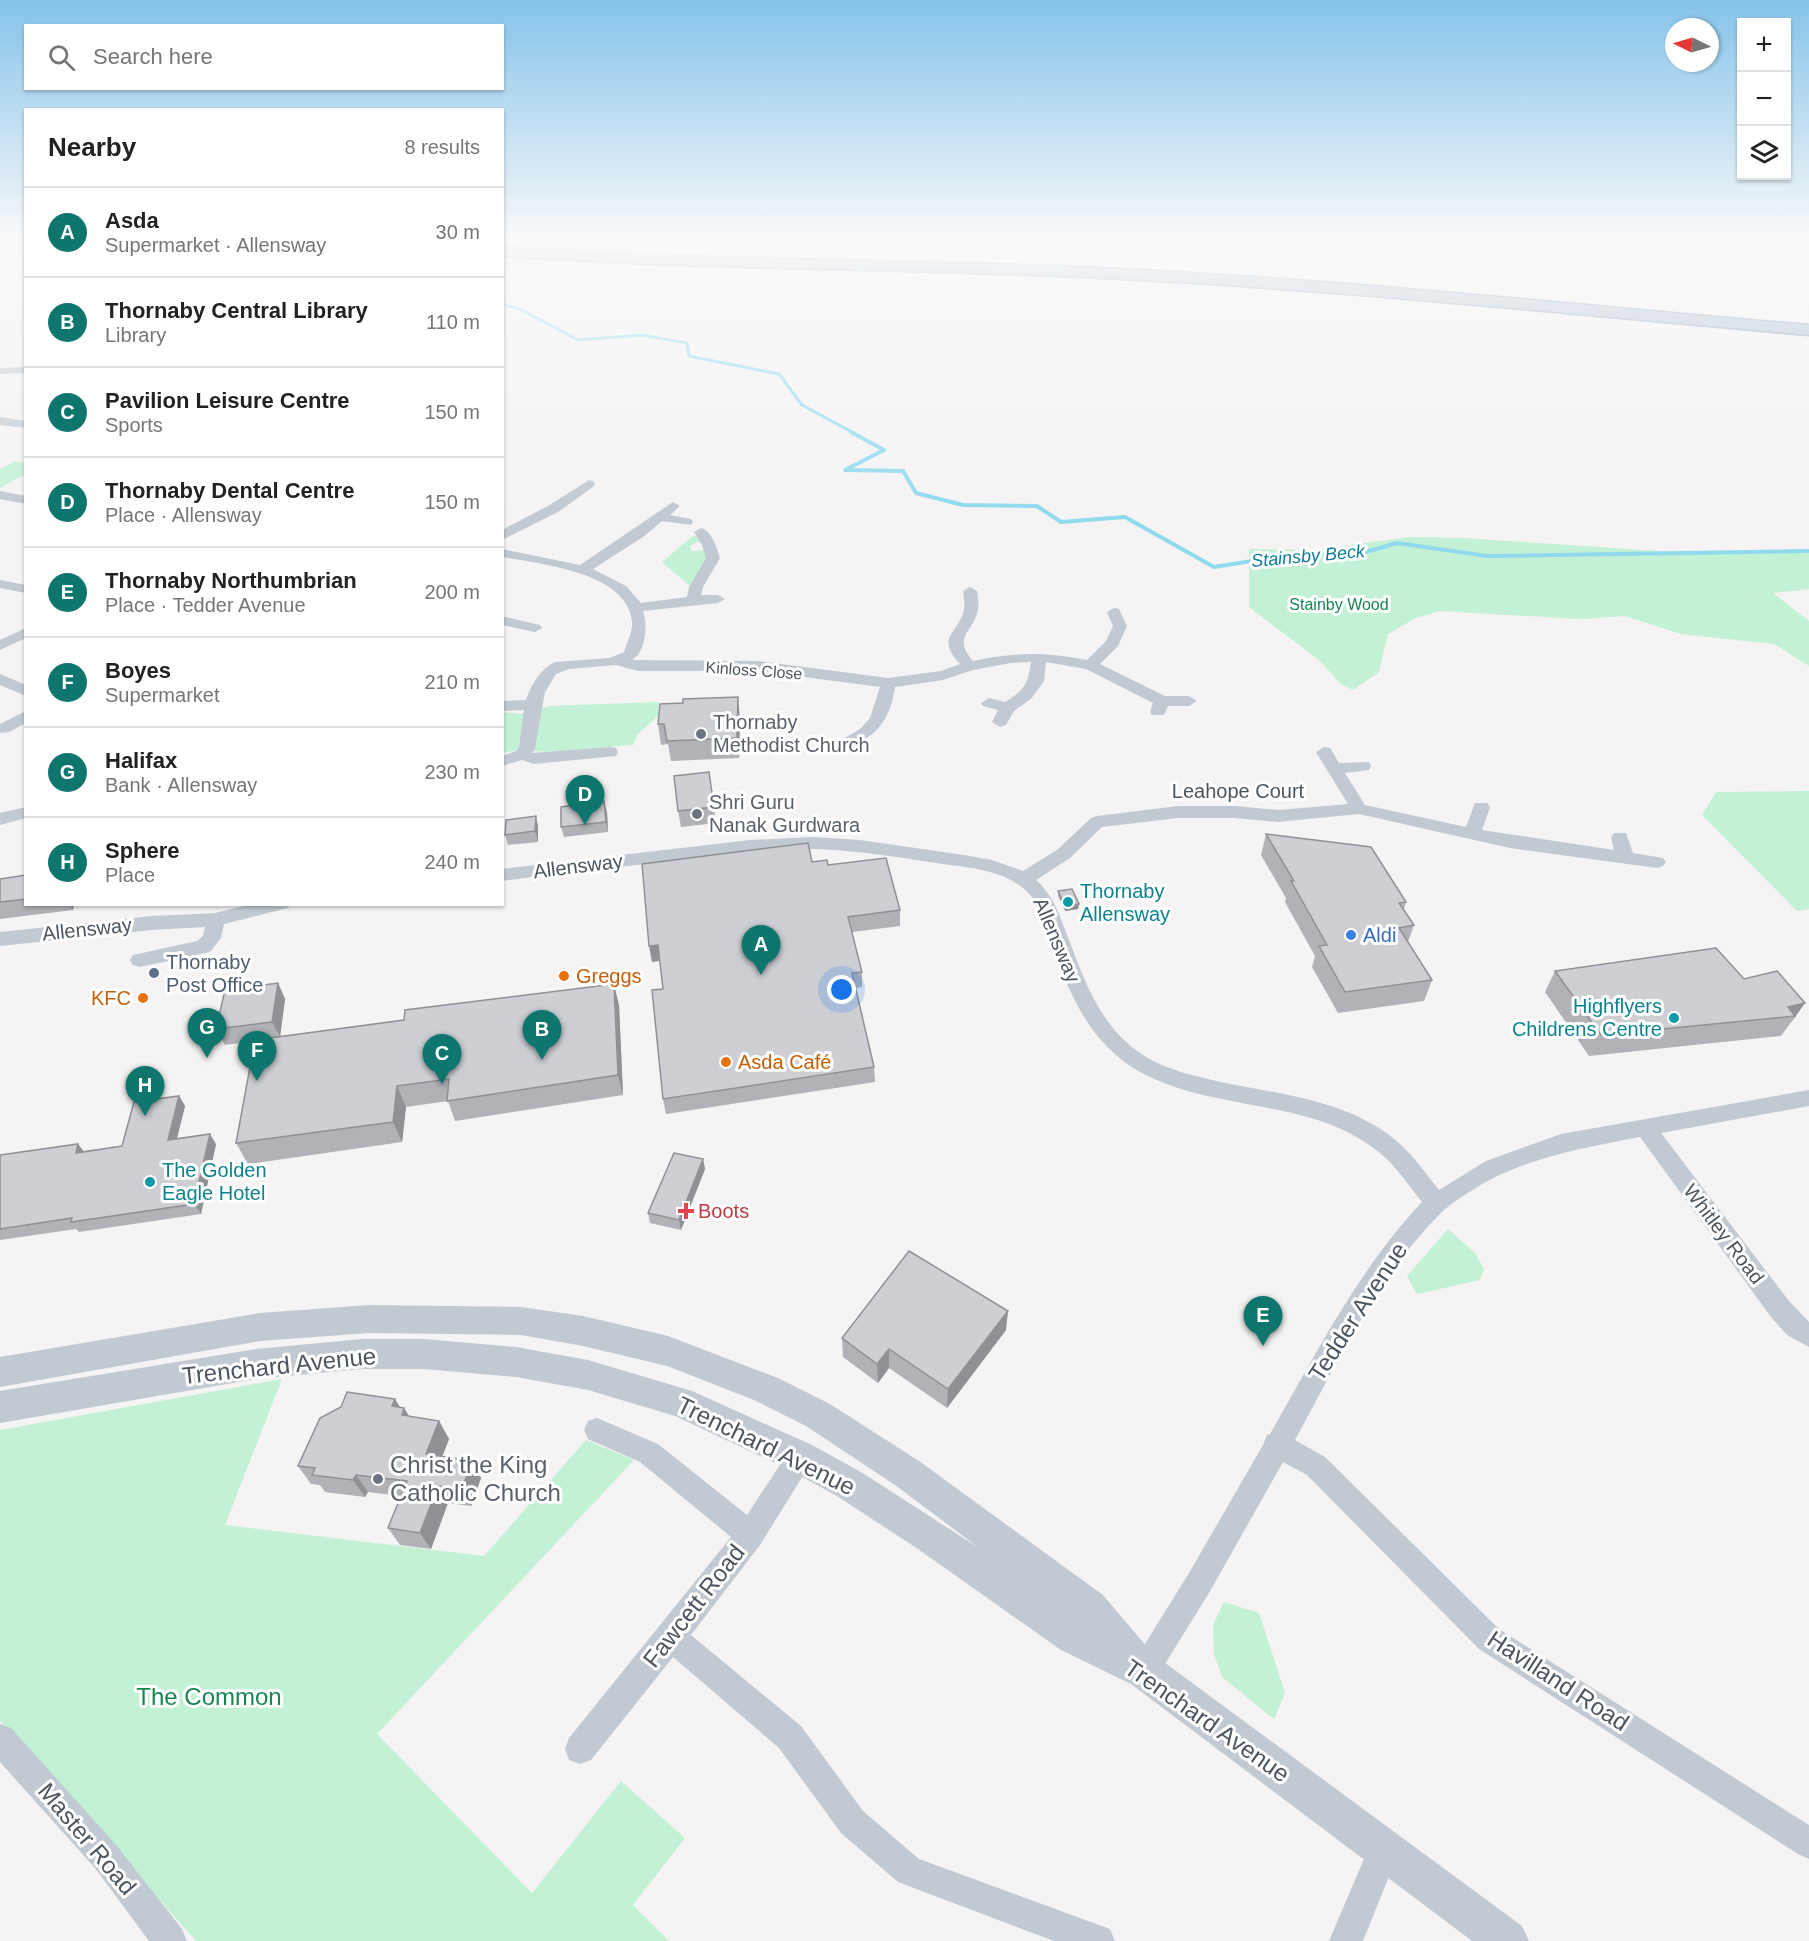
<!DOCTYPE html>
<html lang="en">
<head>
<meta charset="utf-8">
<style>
  body { margin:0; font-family:Arial,sans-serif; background:#f6f6f6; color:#222 }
  .controls { position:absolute; right:18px; top:18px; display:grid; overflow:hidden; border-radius:0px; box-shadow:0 2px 4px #0004 }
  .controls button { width:54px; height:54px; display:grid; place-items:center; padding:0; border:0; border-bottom:2px solid #e0e0e0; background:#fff; color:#222; font:30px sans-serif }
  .compass { position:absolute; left:1665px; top:18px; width:54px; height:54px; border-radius:50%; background:#fff; box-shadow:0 2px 4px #0004; rotate:275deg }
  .you { position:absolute; left:842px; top:990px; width:21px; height:21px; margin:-15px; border:4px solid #fff; border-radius:50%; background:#1a73e8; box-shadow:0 0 0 9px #1a73e833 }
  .badge { display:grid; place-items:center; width:39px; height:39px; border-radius:50%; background:#0f766e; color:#fff; font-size:20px; font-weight:700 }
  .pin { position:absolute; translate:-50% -50px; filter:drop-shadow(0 2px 3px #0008) }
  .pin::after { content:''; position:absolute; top:32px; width:21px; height:18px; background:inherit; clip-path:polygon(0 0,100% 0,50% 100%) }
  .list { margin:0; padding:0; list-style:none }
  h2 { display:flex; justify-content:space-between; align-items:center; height:78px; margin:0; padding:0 24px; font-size:26px }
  h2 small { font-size:20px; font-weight:400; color:#767676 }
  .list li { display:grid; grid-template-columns:39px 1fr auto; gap:18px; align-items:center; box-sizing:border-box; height:90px; padding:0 24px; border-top:2px solid #e0e0e0 }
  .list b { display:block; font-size:22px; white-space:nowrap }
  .list p { margin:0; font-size:20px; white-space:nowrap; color:#767676 }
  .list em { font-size:20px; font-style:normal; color:#767676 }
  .icon { flex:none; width:33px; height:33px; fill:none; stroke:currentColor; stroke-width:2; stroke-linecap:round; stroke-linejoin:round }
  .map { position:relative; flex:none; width:1809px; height:1941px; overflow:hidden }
  .search { position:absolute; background:#fff; box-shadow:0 2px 4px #0004; left:24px; top:24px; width:480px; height:66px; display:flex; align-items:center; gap:15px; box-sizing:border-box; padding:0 21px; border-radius:0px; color:#767676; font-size:22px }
  .panel { position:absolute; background:#fff; box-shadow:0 2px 4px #0004; left:24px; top:108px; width:480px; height:798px; border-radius:0px }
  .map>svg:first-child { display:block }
  .green { fill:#c3f1d5 }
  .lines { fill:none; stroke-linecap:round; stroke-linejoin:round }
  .stream-far1 { stroke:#90daee; stroke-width:3 }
  .stream { stroke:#90daee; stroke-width:4 }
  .trunk-casing { stroke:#7690ad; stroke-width:3 }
  .minor { fill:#c1cad2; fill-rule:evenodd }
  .tertiary { fill:#c1cad2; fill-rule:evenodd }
  .trunk { fill:#9fb4c9; fill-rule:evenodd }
  .wall { fill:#b0b2b7 }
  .shaded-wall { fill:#909195 }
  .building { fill:#cdcfd5; stroke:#909195; stroke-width:1.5 }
  .worship-dot { fill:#6b7280; stroke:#fff; stroke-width:2 }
  .culture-dot { fill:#0f9aa8; stroke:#fff; stroke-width:2 }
  .shop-dot { fill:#3f7fe0; stroke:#fff; stroke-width:2 }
  .service-dot { fill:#5c6f8a; stroke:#fff; stroke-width:2 }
  .food-dot { fill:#e8710a; stroke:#fff; stroke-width:2 }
  .health-dot { fill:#e0444e; stroke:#fff; stroke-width:2 }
  .labels { text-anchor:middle; stroke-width:6; stroke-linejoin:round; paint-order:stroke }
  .far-park-label { font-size:16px; fill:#17864f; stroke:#fff }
  .far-street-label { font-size:16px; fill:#4a5661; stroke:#fff }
  .far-water-label { font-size:18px; font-style:italic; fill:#0c7c9b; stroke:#fff }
  .worship-label { font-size:20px; fill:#5b616d; stroke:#fff; text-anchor:start }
  .street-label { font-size:20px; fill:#4a5661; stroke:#fff }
  .culture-label { font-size:20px; fill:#0d838f; stroke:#fff; text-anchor:start }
  .shop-label { font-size:20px; fill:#366cbe; stroke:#fff; text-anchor:start }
  .service-label { font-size:20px; fill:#4e5e75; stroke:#fff; text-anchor:start }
  .food-label { font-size:20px; fill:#c56008; stroke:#fff; text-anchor:start }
  .health-label { font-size:20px; fill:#be3a42; stroke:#fff; text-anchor:start }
  .near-street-label { font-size:24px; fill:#4a5661; stroke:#fff }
  .near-worship-label { font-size:24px; fill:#5b616d; stroke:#fff; text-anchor:start }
  .near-park-label { font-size:24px; fill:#17864f; stroke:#fff }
</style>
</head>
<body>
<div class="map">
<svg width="1809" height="1941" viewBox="0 0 1809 1941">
  <rect width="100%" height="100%" fill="#f5f3f3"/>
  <g class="green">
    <path d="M15,461l10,2v11l-25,14v-19z"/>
    <path d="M694,535l8,5 -12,6 1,5 14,-1 3,4 -14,29 -5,2 -27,-23z"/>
    <path d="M1409,537l54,1 210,14 136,-1v38l-36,4 36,28v45l-35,-22 -93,-10 -56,-18 -45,3 -140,-8 -24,7 -28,16 -9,38 -26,18 -12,-6 -22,-24 -70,-53v-58l66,1z"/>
    <path d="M659,702l-1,14 -20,18 -5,11 -86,7 -30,-2 -14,3v-41l17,2 29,-8z"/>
    <path d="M1809,791v118l-12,2 -95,-96 14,-23z"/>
    <path d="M1448,1229l27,24 9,16 -4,11 -63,14 -10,-18z"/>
    <path d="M282,1379l-57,146 259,31 102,-116 48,20 -257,274 155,159 89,-112 64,57 -52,67 36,36h-473l-196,-220v-291z"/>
    <path d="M1224,1602l35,11 26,80 -11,26 -52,-42 -8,-23 -1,-29z"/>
  </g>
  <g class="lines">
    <g class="stream-far1">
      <path d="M0,244h26"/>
      <path d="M502,304l20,6 56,30 64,-5 45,8 2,13 90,18 23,31 52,28"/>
    </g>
    <path class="stream" d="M851,432l33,18 -39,20 58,1 13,22 47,12 74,1 24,16 64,-5 89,50 76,-12 72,-2 35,-10 90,13 322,-5"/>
    <g class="trunk-casing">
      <path id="trunk" d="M502,246c200,15 399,13 599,22 236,11 472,37 708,57v10c-236,-20 -472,-46 -708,-57 -200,-10 -399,-8 -599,-22z"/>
    </g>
    <g class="minor">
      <path d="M26,367v6l-26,1v-6z"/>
      <path d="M0,417l26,4v7l-26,-3z"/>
      <path d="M589,480l4,1 2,3 -2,3 -35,25 -56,28v-10l46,-24z"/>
      <path d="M0,491l26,5v8l-26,-5z"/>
      <path d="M673,502l7,4 -10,9 21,4 2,3 -2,3 -29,-4 -19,16 -50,32 33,17 15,17 46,-6 2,-10 17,-29 -4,-13 -8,-13 7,-4c11,3 16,20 19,30l-17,29 -2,8h17l7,4 -7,4 -75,8c5,14 3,41 -11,49l127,1 129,17 53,-7 19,-7c-25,-27 -2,-30 4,-54 1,-6 0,-13 -1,-19l7,-4 7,4c1,6 2,13 1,19 -5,22 -26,27 -5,51 46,-9 68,-9 114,-1l19,-19 7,-15 -6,-14 7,-4 5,1 8,17 -9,20 -18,18 65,32h24l8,5 -8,5h-21l-4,9h-12l-2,-3 3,-9 -67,-34 -40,-7 -2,19 -13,18 -17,12 -8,14 -6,2 -8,-5 6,-12 -15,-4 -2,-3 8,-5 16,4c19,-12 23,-17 26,-40l-20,1 -38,7 -30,10 -48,7c-4,30 -18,52 -49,60l-8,-5 22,-13 10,-11 10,-31 -121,-16h-121l-22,-6 -47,4 -13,5 -11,18 -10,56 -3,5 78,-6 6,1 2,4 -2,4 -82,8 -12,-4 -20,6v-10l14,-5 3,-3 5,-38 -22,1v-10l24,-1c5,-15 14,-31 29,-38l55,-4 14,-6c3,-9 9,-21 8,-31 -5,-49 -92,-57 -130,-64v-8l78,16z"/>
      <path d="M0,580l26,5v8l-26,-5z"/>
      <path d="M502,616l38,9 2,3 -7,4 -33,-7z"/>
      <path d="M26,628v10l-26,12v-10z"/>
      <path d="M0,674l26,11v11l-26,-11z"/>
      <path d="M26,711v12l-17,9 -9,1v-9z"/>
      <path d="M1324,747l6,1 9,15 30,-1 2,4 -2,4 -24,3 20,32 101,22 9,-24h12l3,4 -8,23 132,20 -3,-13 3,-4h12l7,20 30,5 3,4 -3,4 -6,2 -147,-20 -151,-34 -81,8 -43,-4h-57l-76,9 -32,31 -34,22c17,15 23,34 31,55 17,44 32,90 73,118 26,18 60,24 90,31 58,11 125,19 170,60 15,14 26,30 39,46l47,-29 75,-27 248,-44v16l-148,27 128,168 20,21v25l-22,-12 -16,-18 -131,-180c-47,9 -93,17 -136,36 -15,6 -51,28 -62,39 -64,63 -104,150 -147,228l30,17 174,172 310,196v34l-11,-5 -319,-205 -172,-174 -24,-13 -74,131 -54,87 -10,5 -10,-5 -5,-10 5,-10 54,-87 74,-128 4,-10 3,-1c46,-80 88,-164 152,-232 -13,-16 -25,-35 -42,-49 -68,-56 -163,-40 -238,-80 -54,-29 -74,-83 -94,-138 -5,-13 -8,-29 -17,-39 -23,-27 -62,-28 -95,-33 -46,-7 -92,-15 -139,-14 -39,0 -79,6 -118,11 -59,7 -118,13 -177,21v-12l248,-29 62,-3 48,3 104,15 28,5 31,11 34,-21 34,-32 6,-2 81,-10h57l43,4 70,-6 -32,-52z"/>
      <path d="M26,807v11l-26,7v-12z"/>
      <path d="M252,904h38l-2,4 -64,16 -3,14 -11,14 -70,15 -7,-2 -3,-5 3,-5 64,-14 6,-5 2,-9 -53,3 -152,16v-14l152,-16 63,-3z"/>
      <path d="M597,1418l61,26 89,71 44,-67 9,-4 9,4 4,9 -4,9 -49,79 -69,90 110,91 62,85 56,48 191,70 5,12h-61l-156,-59 -57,-49 -62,-85 -106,-91 -82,103 -11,4 -11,-4 -4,-11 4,-11 162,-201 -91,-75 -52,-23 -4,-9 4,-9z"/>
      <path d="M0,1724l11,4 106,118 65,83 5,12h-38l-54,-73 -95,-106z"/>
      <path d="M1384,1833l11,5 5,11 -37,92h-34l44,-103z"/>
    </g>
    <path class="tertiary" d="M369,1305l152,2 62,9 85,20 110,42 52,26 89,57 184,134 50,59 369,272 7,15h-57l-341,-257 -70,-34 -143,-101 -81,-53 -49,-27 -113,-53 -87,-26 -72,-13 -92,-8h-62l-106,10 -256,44v-32l256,-42 106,-10h62l92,8 72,13 104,31 120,54 49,27 118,76 -84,-63 -89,-59 -52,-26 -87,-34 -84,-20 -62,-11 -152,-2 -109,8 -260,46v-30l260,-44z"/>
    <use href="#trunk" class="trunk"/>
  </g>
  <g class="wall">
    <path d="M740,718l-1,40 -68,3 -3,-17 -7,1 -3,-21z"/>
    <path d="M709,772l7,51 -35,4 -3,-16z"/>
    <path d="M607,812l1,20 -44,5 -3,-10z"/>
    <path d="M538,826v16l-30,3 -3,-10z"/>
    <path d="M1266,834l140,68 -2,7 10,16 -6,17 24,38 -8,21 -86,12 -26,-46 3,-11 -30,-54 1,-4 -25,-43z"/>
    <path d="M812,862l88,48v16l-48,6 10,40v15l-6,1 18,79 1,15 -209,32 -3,-15v-110l-3,-28 -8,1z"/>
    <path d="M26,875v29h48l-1,6 -73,9v-40z"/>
    <path d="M1058,891l21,13 -1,5 -13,2 -7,-15z"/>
    <path d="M1555,971l189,8 61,24 -24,33 -192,20 -44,-64z"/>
    <path d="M278,983l7,16 -5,38 339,-32 4,90 -168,26 -7,-20 -42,6 -4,35 -154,22 -12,-21 19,-102 -30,4 -9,-16z"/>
    <path d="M179,1096l6,10 -8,32 39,6 -15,70 -122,18 -3,-3 -76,11v-85l84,-4 38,-5z"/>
    <path d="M703,1159l2,10 -24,61 -31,-7 -2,-10z"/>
    <path d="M1006,1330l-59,78 -58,-40 -11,15 -35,-26 -1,-19z"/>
    <path d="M400,1407l4,1 5,8 30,5 10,18 -7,18 39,21 -10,28 -23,-3 -17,46 -31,-4 -12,-17 13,-32 -33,-4 -3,5 -40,-5 -5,-7 -9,-1 -13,-18z"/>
  </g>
  <g class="shaded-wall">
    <path d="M738,697l2,21 -1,40 -2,-20z"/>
    <path d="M604,801l3,11 1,20 -2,-10z"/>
    <path d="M536,816l2,10v16l-3,-11z"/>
    <path d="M69,904h5l-1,6z"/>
    <path d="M1079,904l-1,5 -13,2v-5z"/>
    <path d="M658,945l3,15 -9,2 -3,-16z"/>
    <path d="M278,983l7,16 -5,38 -8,-15z"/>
    <path d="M614,984l5,21 4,90 -5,-20z"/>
    <path d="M1805,1003l-15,21 5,-8 -7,-9z"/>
    <path d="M397,1086l9,21 -4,35 -9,-20z"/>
    <path d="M179,1096l6,10 -11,44 -6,-10z"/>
    <path d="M210,1134l6,10 -15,70 -7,-10z"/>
    <path d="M78,1144l8,10 -10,-1z"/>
    <path d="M703,1159l2,10 -24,61 -2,-10z"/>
    <path d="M1008,1311l-2,19 -59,78 1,-19z"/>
    <path d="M889,1349v19l-11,15 -1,-19z"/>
    <path d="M395,1399l8,13 1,-4 11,18 -23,-20z"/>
    <path d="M439,1421l10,18 -13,33 -10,-18z"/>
    <path d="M472,1461l9,17 -10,28 -9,-17z"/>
    <path d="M356,1475l12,17 -3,5 -12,-17z"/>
    <path d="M438,1486l10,17 -17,46 -11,-16z"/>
  </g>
  <g class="building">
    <path d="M738,697l-1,41 -70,3 -3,-17h-6l2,-20 23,-1v-4z"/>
    <path d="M709,772l5,35 -36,4 -4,-35z"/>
    <path d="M604,801l2,21 -45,5v-20z"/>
    <path d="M536,816l-1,15 -30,4 1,-15z"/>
    <path d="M1266,834l105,13 35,55 -7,1 15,22 -15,3 33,52 -87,12 -26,-46 8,-1 -36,-64h3z"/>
    <path d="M808,843l4,19 15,-2 1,5 58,-7 14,52 -52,7 14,55 -10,1 22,94 -211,32 -11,-109 11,-1 -5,-44 -9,1 -7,-82z"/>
    <path d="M26,875v24l-26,3v-23z"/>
    <path d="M1072,889l7,15 -14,2 -7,-15z"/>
    <path d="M1716,948l28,31 33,-8 28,32 -17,4 7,9 -194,19 -46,-64z"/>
    <path d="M278,983l-6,39 -56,7 9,-39z"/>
    <path d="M614,984l4,91 -171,26 2,-22 -52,7 -4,36 -157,21 19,-103 149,-20 1,-10z"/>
    <path d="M179,1096l-11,44 42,-6 -16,70 -123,18 1,-4 -72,11v-74l78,-11 -2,9 46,-7 12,-44z"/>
    <path d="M674,1153l29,6 -24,61 -31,-7z"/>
    <path d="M909,1251l99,60 -60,78 -59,-40 -12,15 -35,-26z"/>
    <path d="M347,1392l48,7 -3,7 12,2 -2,7 37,6 -13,33 46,7 -10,28 -24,-3 -18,47 -32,-5 19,-47 -51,-6 -3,5 -41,-5 3,-7 -17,-2 22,-48 21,-11z"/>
  </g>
  <linearGradient id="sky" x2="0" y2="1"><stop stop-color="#85c3ea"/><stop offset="0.47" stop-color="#fafafa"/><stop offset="1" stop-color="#fafafa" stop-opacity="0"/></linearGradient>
  <rect width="1809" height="512" fill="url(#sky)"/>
  <g class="worship-dot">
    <circle cx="701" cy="734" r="6"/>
    <circle cx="697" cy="814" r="6"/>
    <circle cx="378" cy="1479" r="6"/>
  </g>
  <g class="culture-dot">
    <circle cx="1068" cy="902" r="6"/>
    <circle cx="1674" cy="1018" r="6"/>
    <circle cx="150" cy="1182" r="6"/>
  </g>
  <circle class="shop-dot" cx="1351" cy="935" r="6"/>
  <circle class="service-dot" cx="154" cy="973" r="6"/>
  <g class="food-dot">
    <circle cx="564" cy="976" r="6"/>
    <circle cx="143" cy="998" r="6"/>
    <circle cx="726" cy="1062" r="6"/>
  </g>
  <path class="health-dot" d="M683 1202h6v6h6v6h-6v6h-6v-6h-6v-6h6z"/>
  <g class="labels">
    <g class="far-park-label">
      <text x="1339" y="610">Stainby Wood</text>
    </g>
    <g class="far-street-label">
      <text transform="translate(754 670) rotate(4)" y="6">Kinloss Close</text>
    </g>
    <g class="far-water-label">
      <text transform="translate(1308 556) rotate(-5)" y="6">Stainsby Beck</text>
    </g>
    <g class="worship-label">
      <text x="713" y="729">Thornaby<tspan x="713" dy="23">Methodist Church</tspan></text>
      <text x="709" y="809">Shri Guru<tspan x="709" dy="23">Nanak Gurdwara</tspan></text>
    </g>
    <g class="street-label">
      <text x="1238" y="798">Leahope Court</text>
      <text transform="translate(578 866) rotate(-7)" y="7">Allensway</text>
      <text transform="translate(87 929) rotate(-6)" y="7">Allensway</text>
      <text transform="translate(1057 940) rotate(67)" y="7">Allensway</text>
      <text transform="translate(1724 1234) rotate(53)" y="7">Whitley Road</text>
    </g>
    <g class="culture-label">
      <text x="1080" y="898">Thornaby<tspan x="1080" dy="23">Allensway</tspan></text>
      <text x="1662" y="1013" text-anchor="end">Highflyers<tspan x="1662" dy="23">Childrens Centre</tspan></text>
      <text x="162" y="1177">The Golden<tspan x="162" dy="23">Eagle Hotel</tspan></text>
    </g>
    <g class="shop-label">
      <text x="1363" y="942">Aldi</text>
    </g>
    <g class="service-label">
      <text x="166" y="969">Thornaby<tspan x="166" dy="23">Post Office</tspan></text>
    </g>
    <g class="food-label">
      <text x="576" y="983">Greggs</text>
      <text x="131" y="1005" text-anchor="end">KFC</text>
      <text x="738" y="1069">Asda Café</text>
    </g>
    <g class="health-label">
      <text x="698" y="1218">Boots</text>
    </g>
    <g class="near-street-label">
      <text transform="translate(1358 1312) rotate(-57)" y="8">Tedder Avenue</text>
      <text transform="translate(279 1366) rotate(-6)" y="8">Trenchard Avenue</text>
      <text transform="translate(766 1446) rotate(26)" y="8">Trenchard Avenue</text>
      <text transform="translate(694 1606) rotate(-52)" y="8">Fawcett Road</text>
      <text transform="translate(1558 1681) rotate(33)" y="8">Havilland Road</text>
      <text transform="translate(1207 1721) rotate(35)" y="8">Trenchard Avenue</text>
      <text transform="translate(87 1839) rotate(50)" y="8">Master Road</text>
    </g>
    <g class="near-worship-label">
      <text x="390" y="1473">Christ the King<tspan x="390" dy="28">Catholic Church</tspan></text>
    </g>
    <g class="near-park-label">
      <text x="209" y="1705">The Common</text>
    </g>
  </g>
</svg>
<div class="controls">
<button>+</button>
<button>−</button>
<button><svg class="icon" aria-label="layers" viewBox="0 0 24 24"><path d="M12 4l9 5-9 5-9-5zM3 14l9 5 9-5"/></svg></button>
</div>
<svg class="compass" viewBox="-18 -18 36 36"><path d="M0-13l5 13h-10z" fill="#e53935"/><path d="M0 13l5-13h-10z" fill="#767676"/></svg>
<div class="you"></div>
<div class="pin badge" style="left:761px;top:975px">A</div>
<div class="pin badge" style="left:542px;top:1060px">B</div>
<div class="pin badge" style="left:442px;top:1084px">C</div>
<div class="pin badge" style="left:585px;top:825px">D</div>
<div class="pin badge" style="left:1263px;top:1346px">E</div>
<div class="pin badge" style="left:257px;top:1081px">F</div>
<div class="pin badge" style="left:207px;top:1058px">G</div>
<div class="pin badge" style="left:145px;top:1116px">H</div>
<div class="search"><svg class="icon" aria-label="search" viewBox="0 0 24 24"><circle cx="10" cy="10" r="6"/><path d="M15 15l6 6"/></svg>Search here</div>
<section class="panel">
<h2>Nearby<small>8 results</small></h2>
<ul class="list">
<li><span class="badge">A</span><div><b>Asda</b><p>Supermarket · Allensway</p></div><em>30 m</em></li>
<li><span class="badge">B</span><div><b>Thornaby Central Library</b><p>Library</p></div><em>110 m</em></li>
<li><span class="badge">C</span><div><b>Pavilion Leisure Centre</b><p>Sports</p></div><em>150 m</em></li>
<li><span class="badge">D</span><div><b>Thornaby Dental Centre</b><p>Place · Allensway</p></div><em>150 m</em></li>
<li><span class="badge">E</span><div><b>Thornaby Northumbrian</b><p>Place · Tedder Avenue</p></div><em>200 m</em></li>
<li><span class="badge">F</span><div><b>Boyes</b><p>Supermarket</p></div><em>210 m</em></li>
<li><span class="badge">G</span><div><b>Halifax</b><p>Bank · Allensway</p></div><em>230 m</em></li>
<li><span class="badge">H</span><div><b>Sphere</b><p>Place</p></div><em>240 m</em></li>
</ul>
</section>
</div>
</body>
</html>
